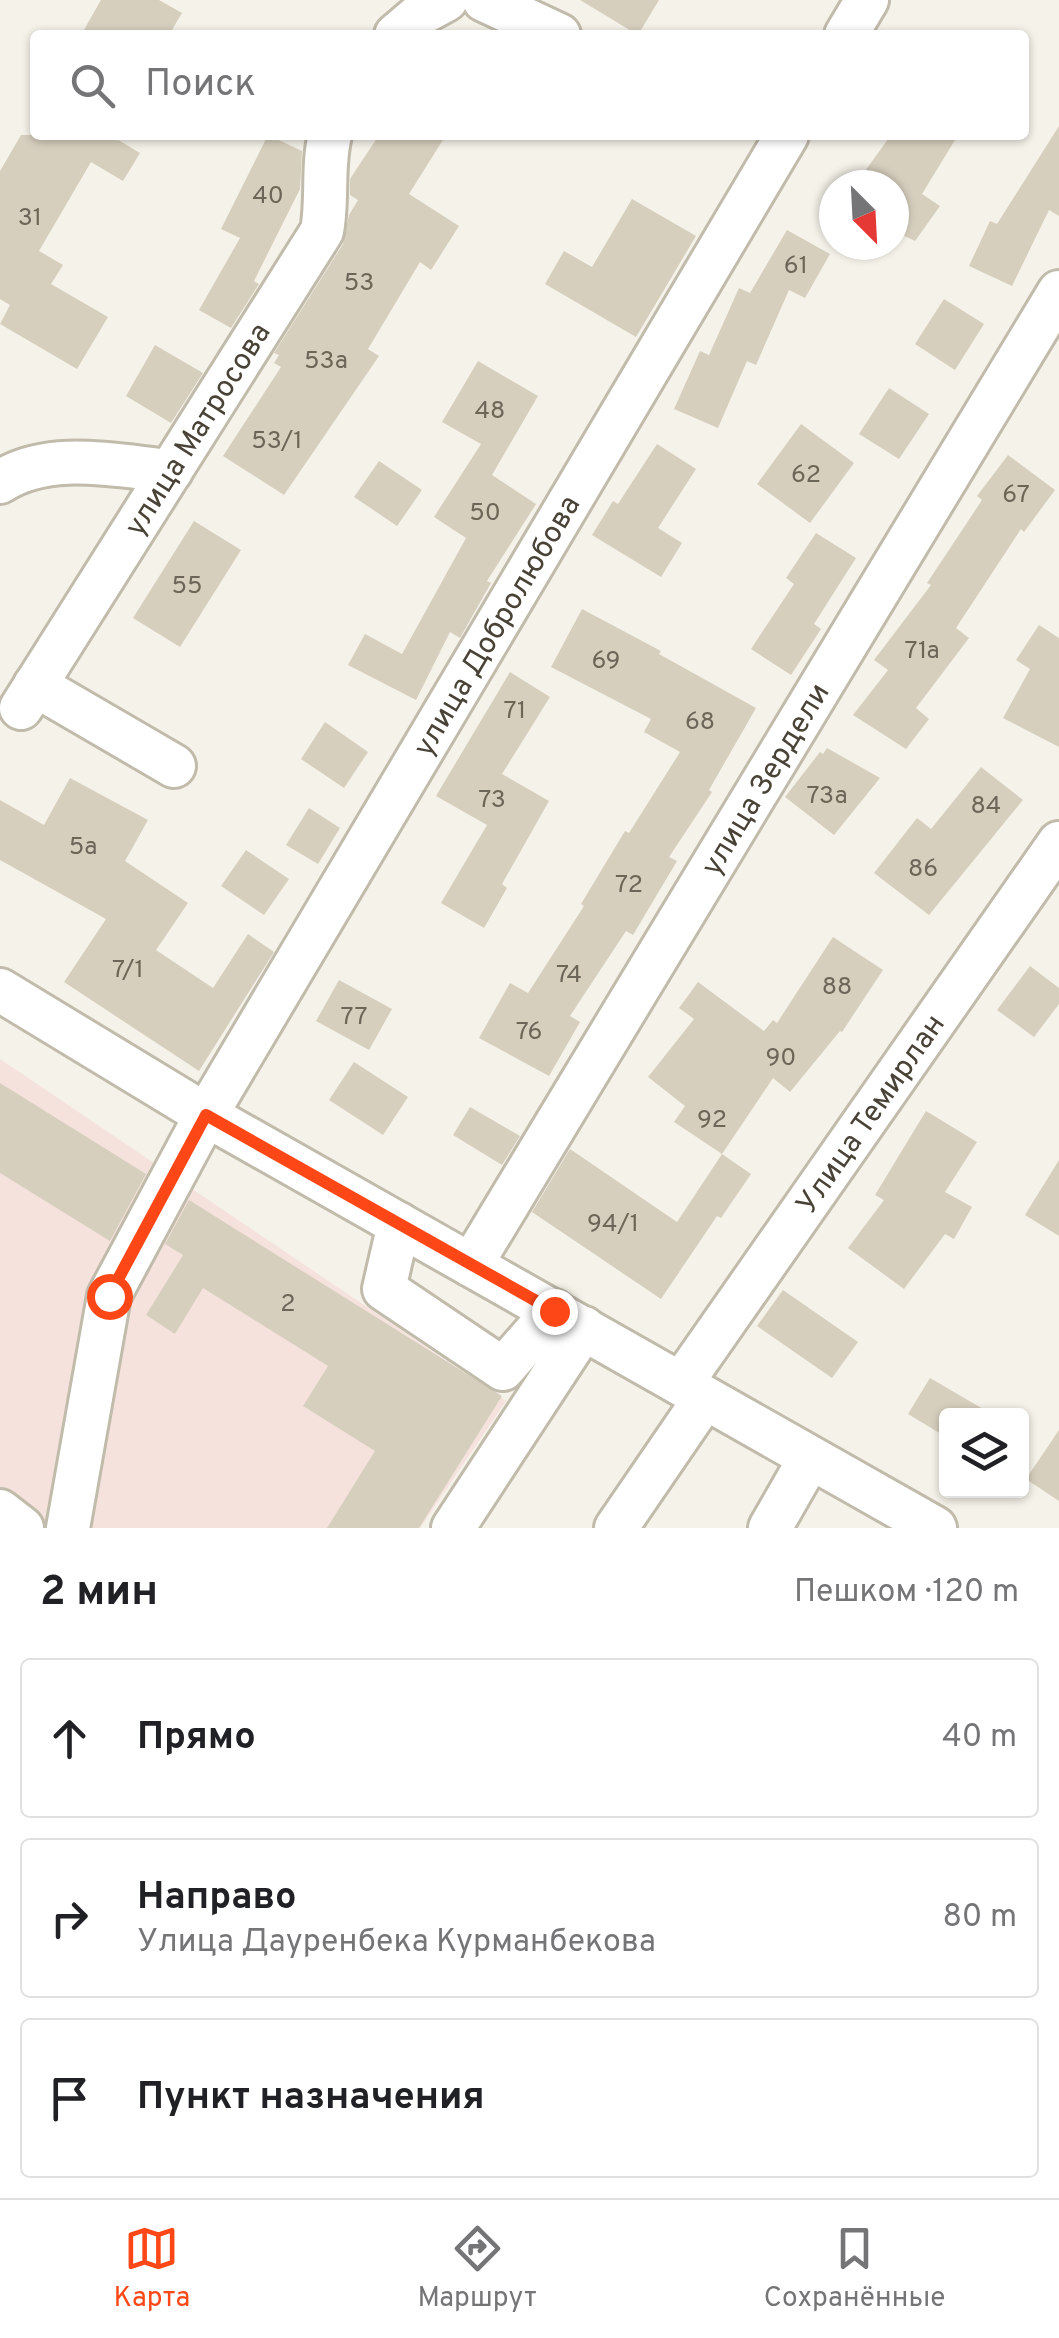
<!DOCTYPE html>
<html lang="ru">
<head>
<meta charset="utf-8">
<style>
  body { margin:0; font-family:Overpass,sans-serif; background:#f2f2f2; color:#202124 }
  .controls { position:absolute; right:30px; bottom:30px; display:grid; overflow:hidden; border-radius:10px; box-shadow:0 2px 8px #0004 }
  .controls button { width:90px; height:90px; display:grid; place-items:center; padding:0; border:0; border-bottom:2px solid #e0e0e0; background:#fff; color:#202124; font:50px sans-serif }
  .compass { position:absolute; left:819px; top:170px; width:90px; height:90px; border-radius:50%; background:#fff; box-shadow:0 2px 8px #0004; rotate:156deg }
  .stop { position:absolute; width:30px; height:30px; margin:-22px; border:8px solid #fe4717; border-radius:50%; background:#fff }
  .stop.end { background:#fe4717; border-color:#fff; box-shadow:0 2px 10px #0008 }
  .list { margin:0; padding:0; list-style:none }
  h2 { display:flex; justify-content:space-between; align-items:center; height:130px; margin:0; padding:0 40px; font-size:42px }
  h2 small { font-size:32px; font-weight:400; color:#757577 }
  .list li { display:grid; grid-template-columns:65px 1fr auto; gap:30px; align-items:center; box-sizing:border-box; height:160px; margin:0 20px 20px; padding:0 20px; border:2px solid #e0e0e0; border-radius:10px }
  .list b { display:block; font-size:38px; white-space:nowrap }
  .list p { margin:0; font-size:32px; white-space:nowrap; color:#757577 }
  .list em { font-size:32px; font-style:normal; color:#757577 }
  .icon { flex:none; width:55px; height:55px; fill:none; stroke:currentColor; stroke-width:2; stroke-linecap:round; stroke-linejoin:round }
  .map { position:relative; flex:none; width:1059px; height:1528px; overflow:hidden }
  .search { position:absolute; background:#fff; box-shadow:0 2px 8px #0004; left:30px; right:30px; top:30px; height:110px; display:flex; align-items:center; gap:25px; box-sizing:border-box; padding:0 35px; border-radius:10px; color:#757577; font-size:38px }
  .sheet { height:670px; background:#fff }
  nav { display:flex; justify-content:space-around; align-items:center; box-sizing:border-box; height:140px; border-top:2px solid #e0e0e0; background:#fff; font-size:28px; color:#757577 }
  nav a { display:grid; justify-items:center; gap:5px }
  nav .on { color:#fe4717 }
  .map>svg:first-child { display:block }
  .medical { fill:#f5e2dd }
  .building { fill:#d7cfbe }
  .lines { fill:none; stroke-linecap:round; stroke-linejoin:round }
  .minor-casing { stroke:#c1bbab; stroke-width:48 }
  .minor { stroke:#fff; stroke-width:42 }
  .route { stroke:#fe4717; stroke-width:12 }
  .labels { text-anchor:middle; stroke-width:9; stroke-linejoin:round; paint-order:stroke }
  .number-label { font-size:25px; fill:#6c6659 }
  .street-label { font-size:30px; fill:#494337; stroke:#fff }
</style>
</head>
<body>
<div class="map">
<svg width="1059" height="1528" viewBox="0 0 1059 1528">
  <rect width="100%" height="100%" fill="#f5f2e9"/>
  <path class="medical" d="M0,1059l506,342 -86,127h-420z"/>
  <g class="building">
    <path d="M101,0h58l23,13 -13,22h-88z"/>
    <path d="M580,0h79l-21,35z"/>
    <path d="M1059,126v90l-10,-6 -37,76 -43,-20 21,-45 7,3z"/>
    <path d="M21,135h89l30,18 -17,28 -32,-19 -52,89 24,14 -12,19 57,33 -31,52 -77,-45 10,-19 -10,-6v-128z"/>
    <path d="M268,135l34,16 -2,38 -46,92 5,3 -28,44 -32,-18 41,-72 -19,-9z"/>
    <path d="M379,135h67l-37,59 50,32 -28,44 -11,-8 -52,87 11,7 -95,139 -61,-39 58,-89 -7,-4 5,-8 -5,-2 69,-109 6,-29 9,-15 -8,-5v-16z"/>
    <path d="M891,135h67l-36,59 18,12 -25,35 -21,-10v-46h-39z"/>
    <path d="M632,199l64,37 -60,101 -91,-53 19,-33 28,16z"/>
    <path d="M787,230l43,24 -25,44 -16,-8 -33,75 -9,-4 -29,67 -44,-19 26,-58 9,4 30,-67 11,5z"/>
    <path d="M944,299l40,25 -29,46 -40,-26z"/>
    <path d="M155,345l48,28 -32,50 -45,-27z"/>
    <path d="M478,361l60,35 -46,79 44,29 -49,77 4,2 -31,55 -10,-6 -34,68 -68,-35 17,-31 37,20 64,-116 -32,-21 47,-73 -39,-22z"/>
    <path d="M889,388l40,26 -30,45 -40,-25z"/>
    <path d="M801,424l53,39 -44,60 -53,-39z"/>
    <path d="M657,444l39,25 -38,59 24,15 -21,34 -69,-42 21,-34 5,3z"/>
    <path d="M1008,455l47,35 -31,42 -3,-3 -65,99 13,10 -53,70 13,11 -23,30 -53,-34 35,-45 -14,-10 57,-75 -4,-2 55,-83 -5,-4z"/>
    <path d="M379,461l43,29 -25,36 -43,-29z"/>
    <path d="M194,521l47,29 -61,97 -47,-29z"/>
    <path d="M816,533l40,25 -42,66 7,5 -30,46 -40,-26 43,-65 -8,-6z"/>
    <path d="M582,609l79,42 -2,3 97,54 -47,82 3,2 -43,65 8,4 -44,74 -7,-4 -56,85 10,6 -31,54 -70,-38 31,-55 18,10 56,-87 -3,-2 44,-73 4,2 51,-81 -36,-20 7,-13 -100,-52z"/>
    <path d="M1039,625l20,13v109l-56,-29 27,-49 -14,-9z"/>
    <path d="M510,672l40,25 -48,77 47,27 -47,83 5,4 -23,40 -43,-25 46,-78 -51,-29z"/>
    <path d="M325,722l43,30 -24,36 -43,-29z"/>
    <path d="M827,748l53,30 -46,57 -49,-38 35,-45 3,2z"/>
    <path d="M981,767l42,33 -94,115 -55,-42 43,-55 14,11z"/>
    <path d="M70,778l78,42 -23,41 63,42 -32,47 57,38 35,-54 26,18 -75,119 -135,-89 42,-63 -106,-59v-60l44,25z"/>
    <path d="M309,808l31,20 -22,36 -32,-19z"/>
    <path d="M246,850l43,29 -25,36 -43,-29z"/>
    <path d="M833,937l50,33 -41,62 -2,-1 -50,61 -17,-14 -51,76 -48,-32 11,-16 -37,-29 46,-58 -15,-11 19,-26 66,49 9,-11 4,3z"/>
    <path d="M1030,966l29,22v16l-25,33 -37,-27z"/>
    <path d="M339,980l53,29 -23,41 -53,-29z"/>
    <path d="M354,1062l54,35 -25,38 -54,-35z"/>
    <path d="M0,1083l146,91 -36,67 -110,-68z"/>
    <path d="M470,1107l50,29 -18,29 -49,-30z"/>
    <path d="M926,1111l51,31 -32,50 27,15 -18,32 -9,-5 -41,55 -56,-41 36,-48 -9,-5z"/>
    <path d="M570,1149l107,73 45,-68 29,20 -30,44 -4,-2 -56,83 -129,-87z"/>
    <path d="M1059,1160v76l-34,-21z"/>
    <path d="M189,1200l313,196 -83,132h-92l48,-77 -72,-45 25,-40 -125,-78 -28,46 -29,-19 37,-60 -18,-11z"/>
    <path d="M783,1290l75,52 -26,36 -75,-52z"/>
    <path d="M930,1378l65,38h-49v21l-38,-23z"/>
    <path d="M1059,1430v71l-33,-22z"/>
  </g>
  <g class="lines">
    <g class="minor-casing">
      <g id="minor">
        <path d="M484,0l75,35"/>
        <path d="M396,35l26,-22 24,-13"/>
        <path d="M846,35l21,-35"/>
        <path d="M0,482c49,-32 116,-16 171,-11"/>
        <path d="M35,685l139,81"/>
        <path id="s1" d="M21,708l301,-477c6,-32 0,-65 8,-96"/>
        <path d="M0,990l206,125 729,413"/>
        <path d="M399,1224l-15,65 119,80 51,-58"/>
        <path id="s2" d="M471,1265l588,-973"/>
        <path id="s3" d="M681,1384l378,-541"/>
        <path d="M0,1511l22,17"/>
        <path id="s4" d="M68,1528l41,-232 97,-181 581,-980"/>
        <path d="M453,1528l131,-200"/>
        <path d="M616,1528l89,-130"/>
        <path d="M770,1528l40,-70"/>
      </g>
    </g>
    <use href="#minor" class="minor"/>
  </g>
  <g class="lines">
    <path class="route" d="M109,1296l97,-181 348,196"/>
  </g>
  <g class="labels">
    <g class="number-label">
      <text x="268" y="203">40</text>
      <text x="30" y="225">31</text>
      <text x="796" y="273">61</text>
      <text x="359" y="290">53</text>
      <text x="326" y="368">53а</text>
      <text x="490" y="418">48</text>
      <text x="277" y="448">53/1</text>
      <text x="806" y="482">62</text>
      <text x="1016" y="502">67</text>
      <text x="485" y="520">50</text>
      <text x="187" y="593">55</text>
      <text x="922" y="658">71а</text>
      <text x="606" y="668">69</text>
      <text x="515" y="718">71</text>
      <text x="700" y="729">68</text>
      <text x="827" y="803">73а</text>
      <text x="492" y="807">73</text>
      <text x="986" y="813">84</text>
      <text x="83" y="854">5а</text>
      <text x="923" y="876">86</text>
      <text x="629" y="892">72</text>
      <text x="128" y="977">7/1</text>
      <text x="569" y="982">74</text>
      <text x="837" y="994">88</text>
      <text x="354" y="1024">77</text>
      <text x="529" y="1039">76</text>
      <text x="781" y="1065">90</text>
      <text x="712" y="1127">92</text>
      <text x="613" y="1231">94/1</text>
      <text x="288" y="1311">2</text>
    </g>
    <g class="street-label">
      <text dy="10" stroke="none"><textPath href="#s1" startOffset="330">улица Матросова</textPath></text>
      <text dy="10" stroke="none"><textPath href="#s4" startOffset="1010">улица Добролюбова</textPath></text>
      <text dy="10" stroke="none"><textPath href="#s2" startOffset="568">улица Зердели</textPath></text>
      <text dy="10" stroke="none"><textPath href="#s3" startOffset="330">Улица Темирлан</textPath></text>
    </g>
  </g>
</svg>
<div class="controls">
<button><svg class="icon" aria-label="layers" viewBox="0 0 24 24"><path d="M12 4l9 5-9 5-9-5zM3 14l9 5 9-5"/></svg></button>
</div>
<svg class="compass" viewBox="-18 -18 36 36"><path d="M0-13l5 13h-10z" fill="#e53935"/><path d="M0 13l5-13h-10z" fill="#757577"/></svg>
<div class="stop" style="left:109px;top:1296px"></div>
<div class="stop end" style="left:554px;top:1311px"></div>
<div class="search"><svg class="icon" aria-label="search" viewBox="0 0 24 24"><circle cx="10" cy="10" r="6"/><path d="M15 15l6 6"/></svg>Поиск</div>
</div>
<section class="sheet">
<h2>2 мин<small>Пешком · 120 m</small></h2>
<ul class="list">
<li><svg class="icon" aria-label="ahead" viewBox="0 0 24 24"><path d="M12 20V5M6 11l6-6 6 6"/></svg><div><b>Прямо</b></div><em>40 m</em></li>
<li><svg class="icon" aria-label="right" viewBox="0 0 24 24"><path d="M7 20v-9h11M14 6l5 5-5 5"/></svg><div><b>Направо</b><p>Улица Дауренбека Курманбекова</p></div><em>80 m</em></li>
<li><svg class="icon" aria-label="arrive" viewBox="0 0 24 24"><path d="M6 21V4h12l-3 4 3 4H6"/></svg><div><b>Пункт назначения</b></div></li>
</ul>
</section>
<nav>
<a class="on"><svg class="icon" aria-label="map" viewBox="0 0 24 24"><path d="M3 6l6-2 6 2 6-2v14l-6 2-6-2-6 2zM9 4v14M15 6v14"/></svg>Карта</a>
<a><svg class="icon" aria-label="directions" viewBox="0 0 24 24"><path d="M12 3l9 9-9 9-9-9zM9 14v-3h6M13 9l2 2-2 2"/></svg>Маршрут</a>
<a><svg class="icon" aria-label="saved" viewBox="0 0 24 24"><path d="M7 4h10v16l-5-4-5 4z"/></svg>Сохранённые</a>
</nav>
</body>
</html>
